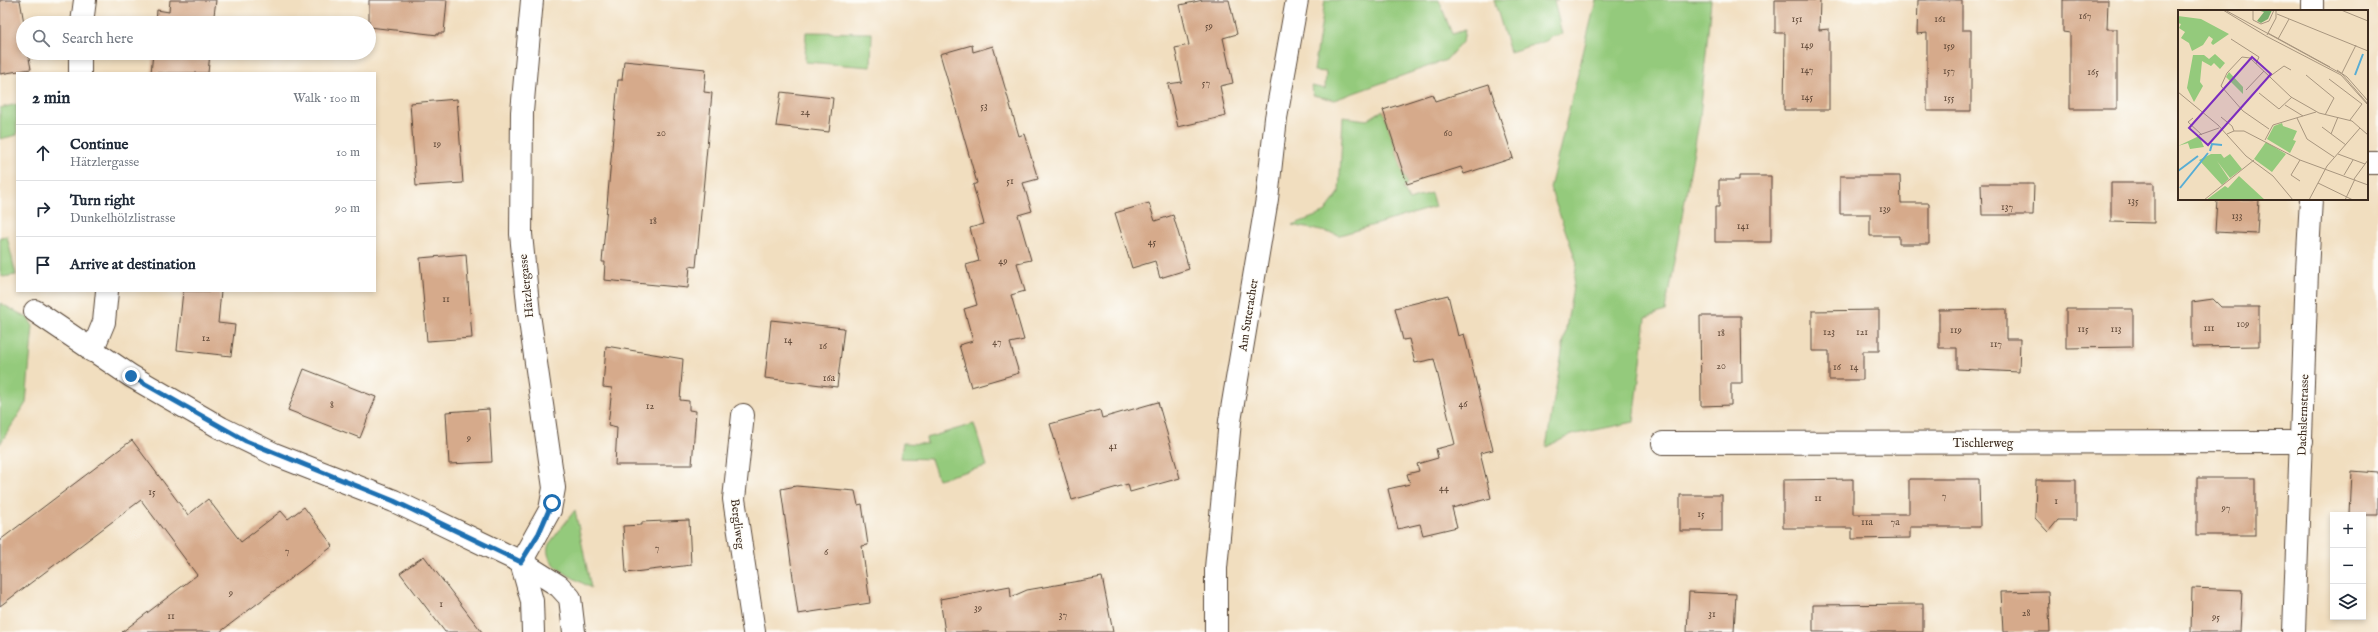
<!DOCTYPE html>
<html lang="en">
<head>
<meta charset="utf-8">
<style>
  body { margin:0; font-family:"IM FELL English",serif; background:#f2f2f3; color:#1f2937 }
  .controls { position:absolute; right:12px; bottom:12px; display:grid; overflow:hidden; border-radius:0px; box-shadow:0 2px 6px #0003 }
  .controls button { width:36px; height:36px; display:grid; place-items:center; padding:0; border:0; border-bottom:1px solid #e0e1e3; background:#fff; color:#1f2937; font:20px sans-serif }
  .stop { position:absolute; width:12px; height:12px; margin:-9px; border:3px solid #1f6fb2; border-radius:50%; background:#fff }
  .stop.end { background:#1f6fb2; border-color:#fff; box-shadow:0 1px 4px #0008 }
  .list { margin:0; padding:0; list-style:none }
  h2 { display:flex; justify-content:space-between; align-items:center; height:52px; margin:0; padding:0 16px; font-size:17px }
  h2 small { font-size:13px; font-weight:400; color:#747a83 }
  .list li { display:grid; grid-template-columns:26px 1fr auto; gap:12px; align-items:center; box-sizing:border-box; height:56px; padding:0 16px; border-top:1px solid #e0e1e3 }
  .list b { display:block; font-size:15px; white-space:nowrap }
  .list p { margin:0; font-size:13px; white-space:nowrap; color:#747a83 }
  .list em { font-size:13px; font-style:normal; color:#747a83 }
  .icon { flex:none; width:22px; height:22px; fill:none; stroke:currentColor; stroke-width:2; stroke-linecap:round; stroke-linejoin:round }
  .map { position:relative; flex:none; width:2378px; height:632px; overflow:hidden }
  .search { position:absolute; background:#fff; box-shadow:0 2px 6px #0003; left:16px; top:16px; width:360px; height:44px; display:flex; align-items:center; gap:10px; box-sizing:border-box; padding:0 14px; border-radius:22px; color:#747a83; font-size:15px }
  .panel { position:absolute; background:#fff; box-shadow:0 2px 6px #0003; left:16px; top:72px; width:360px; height:220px; border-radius:0px }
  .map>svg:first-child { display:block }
  .green { fill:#94ca7c; stroke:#687a4d }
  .building { fill:#d6aa8b }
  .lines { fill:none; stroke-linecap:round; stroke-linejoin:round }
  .minor-casing { stroke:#564536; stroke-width:24 }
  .minor { stroke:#fff; stroke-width:22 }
  .route { stroke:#1f6fb2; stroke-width:5 }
  .labels { text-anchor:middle; stroke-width:3; stroke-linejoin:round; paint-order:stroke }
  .number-label { font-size:10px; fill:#624a39 }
  .street-label { font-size:12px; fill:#3b2a1e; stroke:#fdfcf7 }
  .inset-river { fill:none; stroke:#58add4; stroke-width:2 }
  .inset-road { fill:none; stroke:#a8967f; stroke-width:1 }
  .view { fill:#7b2cbf; fill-opacity:0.15; stroke:#7b2cbf; stroke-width:2 }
  .inset-edge { fill:none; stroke:#3b2a1e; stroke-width:2 }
</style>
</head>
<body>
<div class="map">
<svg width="2378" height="632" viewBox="0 0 2378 632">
  <rect width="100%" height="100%" fill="#fdfcf7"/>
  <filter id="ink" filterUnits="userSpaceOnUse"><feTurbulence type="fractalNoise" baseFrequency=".025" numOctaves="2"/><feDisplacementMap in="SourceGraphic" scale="8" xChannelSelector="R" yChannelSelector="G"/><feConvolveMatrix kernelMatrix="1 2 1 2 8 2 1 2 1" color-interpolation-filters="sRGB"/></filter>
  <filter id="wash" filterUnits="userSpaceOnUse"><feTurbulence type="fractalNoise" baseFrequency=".012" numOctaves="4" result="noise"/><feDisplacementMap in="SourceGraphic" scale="16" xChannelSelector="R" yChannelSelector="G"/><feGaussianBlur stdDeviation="0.9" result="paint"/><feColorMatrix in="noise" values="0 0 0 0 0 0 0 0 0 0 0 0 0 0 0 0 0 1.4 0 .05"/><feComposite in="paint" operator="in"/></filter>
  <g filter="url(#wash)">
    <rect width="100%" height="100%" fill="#f1debf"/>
    <g class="green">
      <path d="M1325,0h114l13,34 13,-4 -2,11 -17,19 -112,40 -21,-5 -1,-9 13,3 1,-17 -12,-1z"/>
      <path d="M1494,0h64l-4,1 8,33 -11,3 -5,4 -36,11z"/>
      <path d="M1596,0h115l-11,117 -35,194 -19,7 -12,104 -63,13 -25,12 31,-184 -27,-75z"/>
      <path d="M806,32l66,1 -1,34 -66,-5z"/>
      <path d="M17,104v31l-17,4v-31z"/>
      <path d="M1383,110l24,74 -4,4 6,12 22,-7 4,14 -95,28 -48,-10 32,-12 15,-20 4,-76 24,3z"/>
      <path d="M7,236l9,39 -13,2 -3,-4v-36z"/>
      <path d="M0,303l28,15 5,8 -7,77 -26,41z"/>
      <path d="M974,424l13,42 -49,13 -7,-20 -31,-1 3,-15 24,1 -1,-6z"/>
      <path d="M575,510l16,78c-14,-9 -51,-23 -42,-44z"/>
    </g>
    <g id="blocks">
      <g class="building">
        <path d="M0,0h20l4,23 -1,30h5l3,16 -31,5z"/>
        <path d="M170,0h46l-3,23h-57l1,-13 12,2z"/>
        <path d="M369,0h78l-3,33h-6v2l-69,-8z"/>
        <path d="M1203,0h26l8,34 -14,4 10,45 -13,3 6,30 -48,11 -10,-43 14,-2 -7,-34 14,-3 -9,-40z"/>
        <path d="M1775,0h45l-1,30 10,-1v81h-45l1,-77h-10z"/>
        <path d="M1918,0h44v30h9v81h-44v-78l-10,1z"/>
        <path d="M2063,0h45l-1,29h10v80h-47v-76l-7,-1z"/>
        <path d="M972,45l1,7 20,-6 26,90 5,-2 14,45 -15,4 9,28 -14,4 13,45 -14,3 8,28 -14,4 13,45 -14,3 9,30 -48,14 -12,-42 14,-4 -9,-32 13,-4 -11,-40 13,-4 -9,-33 14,-4 -11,-39 4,-2 -37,-129z"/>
        <path d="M153,53h57l-2,20h-57z"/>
        <path d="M624,61l82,8 -2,23 8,1 -16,174 -6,-1 -2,22 -84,-8 1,-18h-3l16,-182h4z"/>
        <path d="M1489,84l24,74 -49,16 -3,-7 -54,17 -24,-74 49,-16 3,7z"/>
        <path d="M781,92l52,6 -4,34 -53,-6z"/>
        <path d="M457,99l6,84 -47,3 -6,-83z"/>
        <path d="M1739,176h32v66h-56v-35h4v-27h20z"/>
        <path d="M1840,176h60l1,27h28v41h-30v-8h-29v-22h-30z"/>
        <path d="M2111,183h43v40l-43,-1z"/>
        <path d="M1981,184h53l-1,31h-51z"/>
        <path d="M2217,199h42l-2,35 -42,-2z"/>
        <path d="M1149,203l6,18 18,-6 16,54 -29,9 -5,-17 -23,7 -17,-55z"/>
        <path d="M466,254l6,84 -45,3 -7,-83z"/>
        <path d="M183,291h38l-3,32 17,2 -4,31 -54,-6z"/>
        <path d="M1448,295l10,41 6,-2 29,116 -13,3 11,45 -39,10 5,19 -34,8 -3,-11 -22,5 -10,-40 22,-5 -3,-10 12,-3 -2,-7 21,-6 -2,-9 19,-5 -21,-85 -19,4 -6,-24 -6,1 -8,-32z"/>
        <path d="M2213,299l8,8h38v39l-67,1v-45z"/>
        <path d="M2006,309v30h14l-1,33 -62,-3v-21h-18v-38z"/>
        <path d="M2066,309h67v38l-67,1z"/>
        <path d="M1879,310v41h-16v29h-34v-29h-17v-40z"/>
        <path d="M1700,316h41l1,67h-11v22l-30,1z"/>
        <path d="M771,320l73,8 -7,59 -72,-9z"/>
        <path d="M606,346l77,13 -3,41 9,1v9l7,1 -4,54h-77l2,-37 -9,-2 4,-38 -9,-1z"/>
        <path d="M304,369l72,28 -16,41 -72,-28z"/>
        <path d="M1158,402l22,76 -50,14 -2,-8 -56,16 -22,-76 50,-14 2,8z"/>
        <path d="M489,409l3,53 -43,2 -3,-52z"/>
        <path d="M132,440l56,75 20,-16 33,43 40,-31 7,8 16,-12 29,39 -113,86h-98l75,-57 -56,-75 -141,106v-66z"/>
        <path d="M2352,471l26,2v42h-28z"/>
        <rect x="2197" y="478" width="58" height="57"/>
        <path d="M1853,479v35h56v-35h70l1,48h-70v11l-58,1v-11h-69v-48z"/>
        <path d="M2036,480h40v40h-18l-10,12 -13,-14z"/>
        <path d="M796,486l59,5 3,14 4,-1 6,41 -6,1 8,57 -72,11 -17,-125z"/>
        <rect x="1680" y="495" width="42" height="36"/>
        <path d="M689,520l2,45 -65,8 -3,-47 19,-1v-3z"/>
        <path d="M424,556l58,76h-37l-45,-59z"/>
        <path d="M1102,577l11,55h-168l-5,-33 70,-13 1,11 16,-7z"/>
        <path d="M2192,588l50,2 -2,42h-49z"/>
        <path d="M2048,591l2,41h-47l-2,-40z"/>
        <path d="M1689,592l47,2 -2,38h-47z"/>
        <path d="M1923,604v28h-110v-27z"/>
      </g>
    </g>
  </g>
  <g filter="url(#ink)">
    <use href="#blocks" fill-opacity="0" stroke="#564536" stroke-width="1"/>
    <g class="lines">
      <g class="minor-casing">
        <g id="minor">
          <path d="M532,0l-10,112 -1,122 8,80 25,174 -4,22 -29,52 11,39 1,31"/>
          <path d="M2312,0v11"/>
          <path d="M82,23l3,-23"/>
          <path d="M80,53v20"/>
          <path d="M2367,163h11"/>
          <path d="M35,311l96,65 90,52 53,26 120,47 127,61 38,24 11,12 4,34"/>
          <path d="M92,351l12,-29 3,-31"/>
          <path d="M743,415l-9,84 20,133"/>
          <path d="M1663,443l639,-1"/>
          <path d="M1216,632v-64l14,-147 37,-222 9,-81 21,-118"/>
          <path d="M2294,632l13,-361 4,-72"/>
        </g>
      </g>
      <use href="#minor" class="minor"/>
    </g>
  </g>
  <g class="lines" filter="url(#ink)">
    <path class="route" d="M131,376l115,65 148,60 127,61 18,-29 13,-30"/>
  </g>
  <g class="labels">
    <g class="number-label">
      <text x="2085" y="19">167</text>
      <text x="1797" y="22">151</text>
      <text x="1940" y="22">161</text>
      <text x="1209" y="29">59</text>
      <text x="1807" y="48">149</text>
      <text x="1949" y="49">159</text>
      <text x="1807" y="73">147</text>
      <text x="1949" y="74">157</text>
      <text x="2093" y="75">165</text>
      <text x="1206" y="86">57</text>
      <text x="1807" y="100">145</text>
      <text x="1949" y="101">155</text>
      <text x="984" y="109">53</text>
      <text x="805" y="115">24</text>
      <text x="661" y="136">20</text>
      <text x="1448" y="136">60</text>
      <text x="437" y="147">19</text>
      <text x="1010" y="184">51</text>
      <text x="2133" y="204">135</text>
      <text x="2007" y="210">137</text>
      <text x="1885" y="212">139</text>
      <text x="2237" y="219">133</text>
      <text x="653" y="224">18</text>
      <text x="1743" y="229">141</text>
      <text x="1152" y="245">45</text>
      <text x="1003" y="264">49</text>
      <text x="446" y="302">11</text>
      <text x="2243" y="327">109</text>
      <text x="2209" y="331">111</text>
      <text x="2083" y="332">115</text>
      <text x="2116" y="332">113</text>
      <text x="1956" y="333">119</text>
      <text x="1829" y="335">123</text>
      <text x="1862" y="335">121</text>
      <text x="1721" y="336">18</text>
      <text x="206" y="341">12</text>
      <text x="788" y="343">14</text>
      <text x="997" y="345">47</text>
      <text x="1996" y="347">117</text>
      <text x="823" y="349">16</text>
      <text x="1721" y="369">20</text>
      <text x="1837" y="370">16</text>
      <text x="1854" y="370">14</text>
      <text x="829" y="381">16a</text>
      <text x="1463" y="407">46</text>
      <text x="332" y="408">8</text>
      <text x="650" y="409">12</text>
      <text x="469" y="441">9</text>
      <text x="1113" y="449">41</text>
      <text x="1444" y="491">44</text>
      <text x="152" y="495">15</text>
      <text x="1944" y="499">7</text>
      <text x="1818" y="501">11</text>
      <text x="2056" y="504">1</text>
      <text x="2226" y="511">97</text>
      <text x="1701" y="517">15</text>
      <text x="1867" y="525">11a</text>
      <text x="1895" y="525">7a</text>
      <text x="657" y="551">7</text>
      <text x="287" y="554">7</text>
      <text x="826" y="555">6</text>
      <text x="231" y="596">9</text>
      <text x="441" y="607">1</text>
      <text x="978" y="611">39</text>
      <text x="2026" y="616">28</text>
      <text x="1712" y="617">31</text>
      <text x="1063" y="618">37</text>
      <text x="171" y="619">11</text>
      <text x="2216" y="620">95</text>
    </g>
    <g class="street-label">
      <text transform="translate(526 286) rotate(-96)" y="4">Hätzlergasse</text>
      <text transform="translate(1248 315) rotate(-81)" y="4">Am Suteracher</text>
      <text transform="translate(2303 415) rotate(-88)" y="4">Dachslernstrasse</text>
      <text x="1983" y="447">Tischlerweg</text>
      <text transform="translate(738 524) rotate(83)" y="4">Bergliweg</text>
    </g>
  </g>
  <g transform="translate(2178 10)">
    <rect width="190" height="190" fill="#f1debf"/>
    <path d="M0,6l23,3 28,15 -16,11 -2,-2 2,-4 -4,-3 -6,9 -11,6 -3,-8 -8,-5 4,-6 -6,-4 2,-4 -3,-1zM37,44l10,9 -5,6 -6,-6 -3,3 -9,-5 -2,21 3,4 -9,16 -7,-14 6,-33h11l5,4zM51,62l14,15v7l-17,-17zM104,113l1,3 14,5 -4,9 3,1 -6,12 -23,-14 7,-13zM21,126l5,11 -14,2 -2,-6 -10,3zM88,132l20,12 -14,18 -18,-13zM33,144h10l3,4 6,-4 12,15 -12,9 -13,-17 12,18 -7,6 -23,-25zM61,166l26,24h-59l19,-14 3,2z" fill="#94ca7c"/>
    <path d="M79,0h15l-4,9 -7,4 -4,-2 7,-9z" fill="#77ae6c"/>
    <path class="inset-river" d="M177,65l8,-21M32,141l2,-7 10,1M0,161l20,-15M2,178l28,-35"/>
    <path class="inset-road" d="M45,0l43,26M47,0l117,64 26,30M75,0v10l8,4 8,-3 5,-11M163,0l27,11M99,4l91,37M90,23l62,34M89,25l9,-17v-8M88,26l75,39 27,30M53,29l28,18 -3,7M100,29l11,-20M159,60l10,7 21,24M164,63l14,-28M128,65l28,23 -9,17M91,67l15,-11 7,4M151,69l33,25M68,80l18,-19M0,82l40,33 28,31 27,20 20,24M81,83l20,16 13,-12M107,95l18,11M43,107l11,9 2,5M15,108l-5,4 14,13M119,108l10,21 27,18M172,110l12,-16M144,117l24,18M91,119l-26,-18 -22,-25 6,-13 15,-16 8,1 41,39 28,16 33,8 16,14M49,124l7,-3h10l56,29 68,25M153,124l7,-17M21,125l20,-7M87,130l8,-15 43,-13M160,144l27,10M122,150l-9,15 9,6M166,165l9,-15M176,169l14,-19M140,173l35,17M26,190l50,-40M131,190l18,-34 33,-38M167,190l10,-21"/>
    <path class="view" d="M74,47l19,17 -63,71 -19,-17z"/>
    <rect width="190" height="190" class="inset-edge"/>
  </g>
</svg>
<div class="controls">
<button>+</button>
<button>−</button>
<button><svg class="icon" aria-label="layers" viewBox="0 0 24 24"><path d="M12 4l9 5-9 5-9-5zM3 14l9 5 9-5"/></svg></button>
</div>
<div class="stop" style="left:552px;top:503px"></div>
<div class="stop end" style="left:131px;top:376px"></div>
<div class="search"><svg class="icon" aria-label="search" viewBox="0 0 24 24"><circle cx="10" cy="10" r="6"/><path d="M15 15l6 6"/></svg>Search here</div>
<section class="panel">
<h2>2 min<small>Walk · 100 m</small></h2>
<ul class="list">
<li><svg class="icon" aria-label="ahead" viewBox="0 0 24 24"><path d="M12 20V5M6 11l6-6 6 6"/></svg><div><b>Continue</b><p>Hätzlergasse</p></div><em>10 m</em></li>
<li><svg class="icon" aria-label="right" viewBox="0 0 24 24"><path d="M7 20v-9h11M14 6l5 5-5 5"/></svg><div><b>Turn right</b><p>Dunkelhölzlistrasse</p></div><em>90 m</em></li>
<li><svg class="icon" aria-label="arrive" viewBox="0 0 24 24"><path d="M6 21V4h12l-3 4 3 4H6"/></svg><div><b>Arrive at destination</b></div></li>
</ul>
</section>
</div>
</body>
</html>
